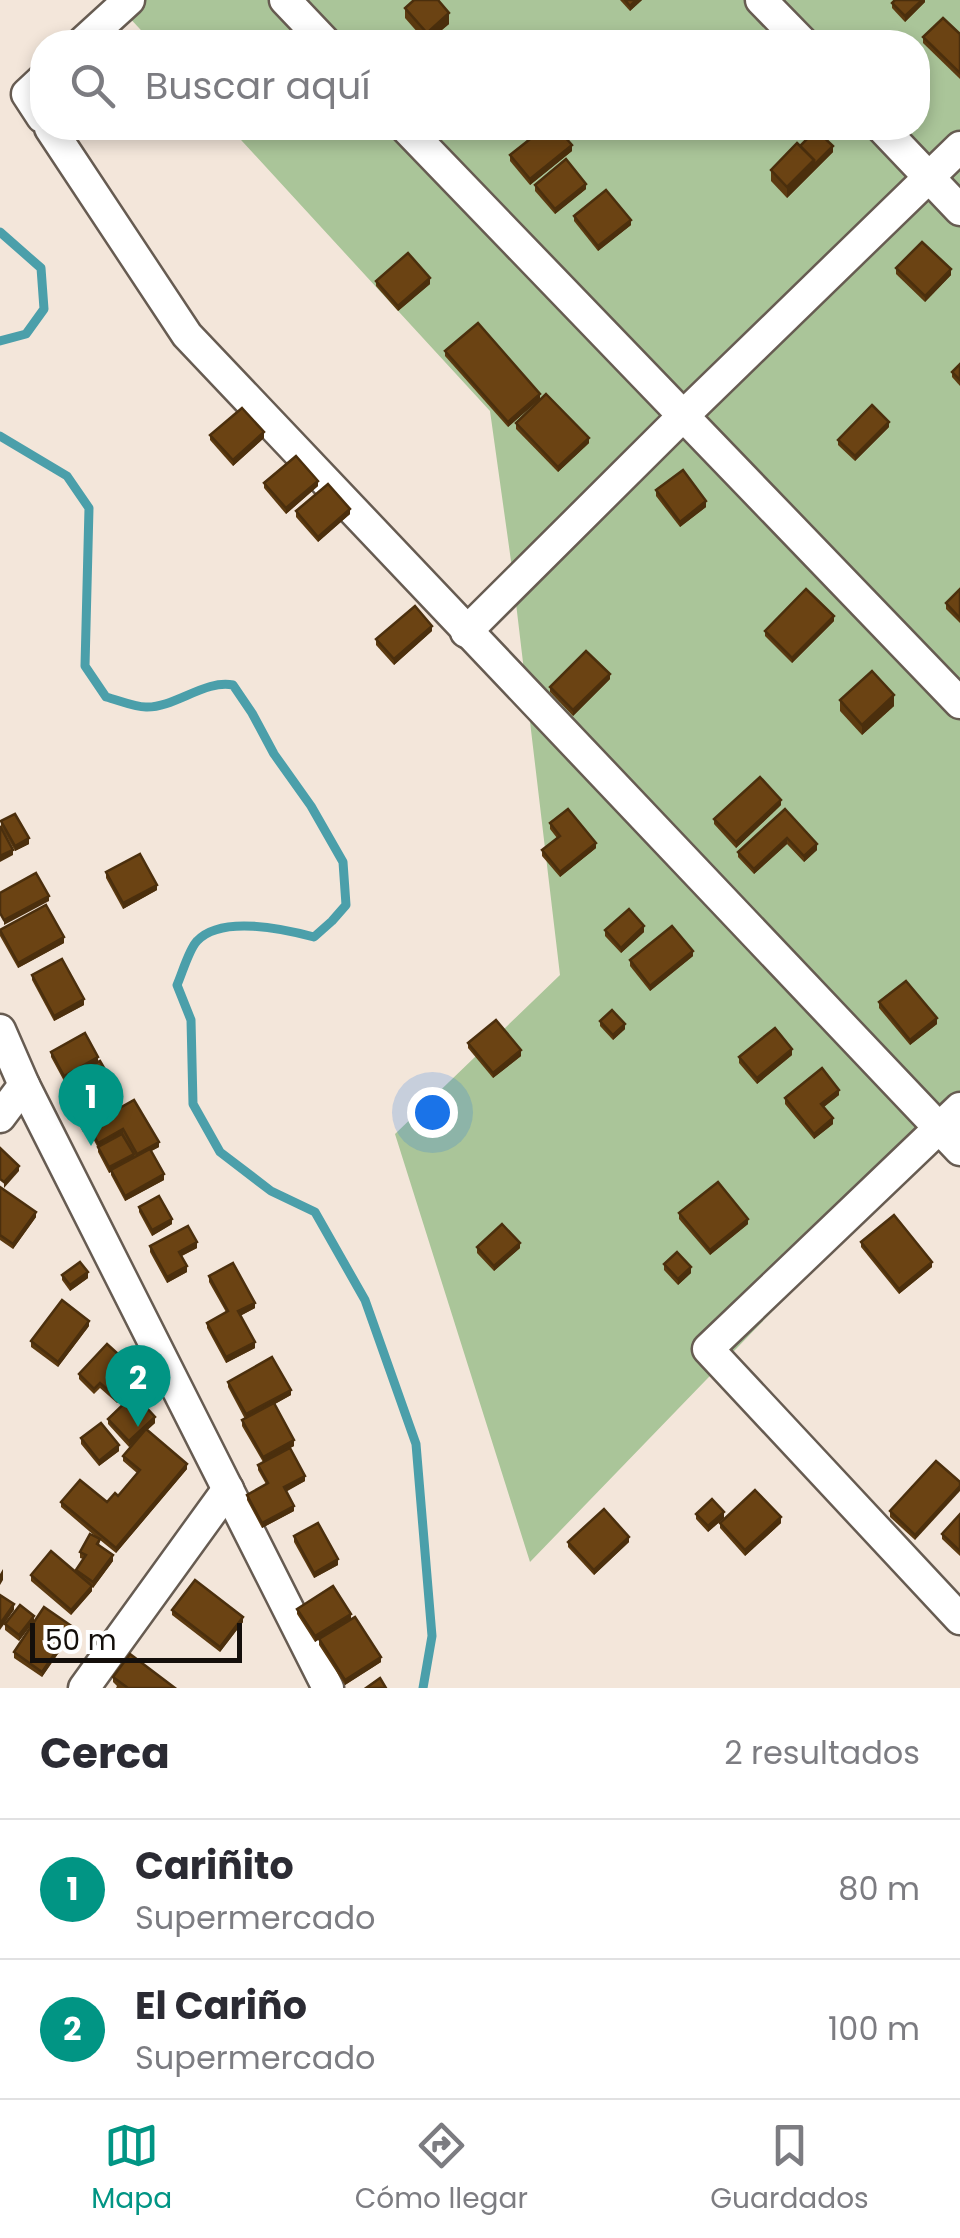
<!DOCTYPE html>
<html lang="es">
<head>
<meta charset="utf-8">
<style>
  body { margin:0; font-family:Poppins,sans-serif; background:#f7f7f7; color:#2b2b33 }
  .scale { position:absolute; left:30px; bottom:25px; width:212px; box-sizing:border-box; padding-left:10px; border:5px solid #140f0b; border-top:0; font-size:28px; line-height:35px; white-space:nowrap; color:#140f0b; -webkit-text-stroke:8px #fff; paint-order:stroke }
  .you { position:absolute; left:432px; top:1112px; width:35px; height:35px; margin:-25px; border:8px solid #fff; border-radius:50%; background:#1a73e8; box-shadow:0 0 0 15px #1a73e833 }
  .badge { display:grid; place-items:center; width:65px; height:65px; border-radius:50%; background:#019584; color:#fff; font-size:32px; font-weight:700 }
  .pin { position:absolute; translate:-50% -82px; filter:drop-shadow(0 2px 5px #0008) }
  .pin::after { content:''; position:absolute; top:52px; width:35px; height:30px; background:inherit; clip-path:polygon(0 0,100% 0,50% 100%) }
  .list { margin:0; padding:0; list-style:none }
  h2 { display:flex; justify-content:space-between; align-items:center; height:130px; margin:0; padding:0 40px; font-size:42px }
  h2 small { font-size:32px; font-weight:400; color:#7c7c81 }
  .list li { display:grid; grid-template-columns:65px 1fr auto; gap:30px; align-items:center; box-sizing:border-box; height:140px; padding:0 40px; border-top:2px solid #e1e1e2 }
  .list b { display:block; font-size:38px; white-space:nowrap }
  .list p { margin:0; font-size:32px; white-space:nowrap; color:#7c7c81 }
  .list em { font-size:32px; font-style:normal; color:#7c7c81 }
  .icon { flex:none; width:55px; height:55px; fill:none; stroke:currentColor; stroke-width:2; stroke-linecap:round; stroke-linejoin:round }
  .map { position:relative; flex:none; width:960px; height:1688px; overflow:hidden }
  .search { position:absolute; background:#fff; box-shadow:0 5px 15px #0003; left:30px; right:30px; top:30px; height:110px; display:flex; align-items:center; gap:25px; box-sizing:border-box; padding:0 35px; border-radius:40px; color:#7c7c81; font-size:38px }
  .sheet { height:410px; background:#fff }
  nav { display:flex; justify-content:space-around; align-items:center; box-sizing:border-box; height:140px; border-top:2px solid #e1e1e2; background:#fff; font-size:28px; color:#7c7c81 }
  nav a { display:grid; justify-items:center; gap:5px }
  nav .on { color:#019584 }
  .map>svg:first-child { display:block }
  .green { fill:#aac599 }
  .lines { fill:none; stroke-linecap:round; stroke-linejoin:round }
  .stream { stroke:#4b9faa; stroke-width:9 }
  .minor-casing { stroke:#675c52; stroke-width:35 }
  .minor { stroke:#fff; stroke-width:30 }
  .wall { fill:#5c3a10 }
  .shaded-wall { fill:#4b2f0d }
  .building { fill:#6b4313; stroke:#4b2f0d; stroke-width:2.5 }
</style>
</head>
<body>
<div class="map">
<svg width="960" height="1688" viewBox="0 0 960 1688">
  <rect width="100%" height="100%" fill="#f3e6da"/>
  <path class="green" d="M113,0h847v1164l-23,-23 -407,421 -135,-428 165,-159 -49,-414 -21,-150 -260,-283h688v-86h-766z"/>
  <g class="lines">
    <g class="stream">
      <path d="M0,232l41,36 3,41 -18,25 -26,7"/>
      <path d="M0,436l67,40 22,32 -4,158 21,31c12,3 28,10 40,10 28,1 60,-28 87,-22l19,28 22,41 37,52 32,56 3,43 -14,16 -18,16c-30,-8 -93,-22 -117,4 -8,8 -15,33 -20,44l14,35 2,84 27,48 51,39 44,21 50,88 51,144 16,192 -9,52"/>
    </g>
    <g class="minor-casing">
      <g id="minor">
        <path d="M285,0l40,42"/>
        <path d="M761,0l41,42"/>
        <path d="M83,42l46,-42"/>
        <path d="M42,80l-15,14 15,23"/>
        <path d="M50,128l137,207 773,815"/>
        <path d="M406,128l554,575"/>
        <path d="M882,128l78,82"/>
        <path d="M466,632l216,-215 278,-270"/>
        <path d="M0,1030l24,55 304,603"/>
        <path d="M960,1108l-252,241 252,270"/>
        <path d="M0,1117l24,-32"/>
        <path d="M84,1688l144,-199"/>
      </g>
    </g>
    <use href="#minor" class="minor"/>
  </g>
  <g class="wall">
    <path d="M620,0h22l-12,11z"/>
    <path d="M925,0v2l-20,20 -13,-14v-5z"/>
    <path d="M405,8l44,16 -21,18h-2l-21,-24z"/>
    <path d="M960,34v45l-37,-36v-6z"/>
    <path d="M484,128h24l-14,11z"/>
    <path d="M800,146l33,6 -46,46 -16,-17v-11z"/>
    <path d="M572,151l-42,34 -20,-24v-6z"/>
    <path d="M535,185l51,4 -31,25 -20,-23z"/>
    <path d="M574,216l57,9 -33,26 -24,-30z"/>
    <path d="M896,268l55,7 -26,27 -29,-28z"/>
    <path d="M376,281l54,3 -32,27 -22,-25z"/>
    <path d="M445,351l95,48 -32,28 -63,-71z"/>
    <path d="M960,364v22l-8,-9v-5z"/>
    <path d="M516,423l73,20 -31,29 -42,-43z"/>
    <path d="M889,427l-34,34 -17,-16v-5z"/>
    <path d="M210,435l54,3 -31,28 -23,-26z"/>
    <path d="M264,483l54,3 -32,28 -22,-26z"/>
    <path d="M656,490l50,17 -26,20 -24,-31z"/>
    <path d="M296,511l54,3 -32,28 -22,-25z"/>
    <path d="M960,589v34l-14,-14v-6z"/>
    <path d="M834,621l-42,42 -27,-27v-5z"/>
    <path d="M432,631l-38,34 -18,-20v-6z"/>
    <path d="M610,679l-37,37 -23,-24v-5z"/>
    <path d="M840,700l54,6 -32,29 -22,-24z"/>
    <path d="M781,805l-45,43 -22,-24v-5z"/>
    <path d="M785,809l32,41 -13,12 -17,-18 -33,30 -16,-17v-5z"/>
    <path d="M1,821l28,23 -14,7 -14,-24z"/>
    <path d="M550,823l46,25 -36,29 -18,-21v-6l15,-12 -7,-9z"/>
    <path d="M106,872l51,18 -34,19 -17,-31z"/>
    <path d="M0,930l64,13 -46,25 -18,-32z"/>
    <path d="M605,930l39,2 -23,21 -16,-17z"/>
    <path d="M693,956l-43,35 -20,-25v-6z"/>
    <path d="M32,975l52,30 -30,16 -22,-41z"/>
    <path d="M879,1002l58,22 -27,21 -31,-37z"/>
    <path d="M600,1021l25,8 -12,11 -13,-14z"/>
    <path d="M468,1043l53,13 -28,22 -25,-30z"/>
    <path d="M51,1052l47,10 16,29 -13,7 8,16 50,33 -8,4 13,29 -39,21 -14,-26v-3l-2,1 -11,-21v-4l-10,-19 -5,3 -9,-17v-6l5,-2 -12,-22v-5l-3,1 -13,-24z"/>
    <path d="M792,1055l-35,29 -18,-21v-6z"/>
    <path d="M839,1095l-15,12 9,17 -19,15 -29,-35v-6z"/>
    <path d="M0,1187l36,30 -23,32 -13,-9z"/>
    <path d="M139,1207l33,17 -20,12 -13,-24z"/>
    <path d="M679,1213l69,11 -38,31 -31,-36z"/>
    <path d="M861,1242l71,25 -33,27 -38,-47z"/>
    <path d="M150,1246l47,2 -15,8 5,16 -20,11 -17,-31z"/>
    <path d="M477,1247l43,1 -26,23 -17,-18z"/>
    <path d="M664,1264l27,9 -13,12 -14,-15z"/>
    <path d="M62,1275l26,3 -18,13 -8,-11z"/>
    <path d="M209,1276l46,32 -15,8 15,32 -29,15 -19,-35v-5l19,-11 -17,-30z"/>
    <path d="M89,1326l-31,41 -27,-20v-6z"/>
    <path d="M79,1374l60,5 -22,24 -17,-15 -6,6 -15,-15z"/>
    <path d="M228,1382l63,13 -16,9 19,42 -4,2 15,33 -19,10 8,20 -32,17 -15,-28v-5l19,-11 -8,-14v-5l5,-3 -21,-36v-6l3,-1 -17,-32z"/>
    <path d="M108,1419l47,4 -8,7 40,39 -71,84 -16,-13 -1,5 14,16 -20,27 -1,-1v4l-21,24 -40,-34v-6l45,-3v-2l7,-11 -3,-1v-6l16,-15 -35,-30v-5h46l11,-6 19,-23 -14,-12v-5l14,-16 -8,7 -21,-23z"/>
    <path d="M81,1438l38,13 -20,15 -18,-22z"/>
    <path d="M936,1461l-21,79 -25,-23v-6z"/>
    <path d="M696,1514l28,4 -16,14 -12,-13z"/>
    <path d="M960,1514v42l-18,-17v-5z"/>
    <path d="M720,1523h61l-36,33 -25,-28z"/>
    <path d="M294,1536l44,29 -24,13 -20,-36z"/>
    <path d="M568,1542h61l-35,33 -26,-28z"/>
    <path d="M297,1609l54,10 30,43 -36,23 -26,-40v-6l-4,3 -18,-28z"/>
    <path d="M172,1610l71,12 -23,30 -48,-37z"/>
    <path d="M34,1621l-15,20 -14,-11v-6z"/>
    <path d="M73,1632l-31,45 -28,-19v-6z"/>
    <path d="M113,1677l62,11h-59l1,-2 -4,-4z"/>
  </g>
  <g class="shaded-wall">
    <path d="M636,0h6l-12,11v-5z"/>
    <path d="M922,0h3v2l-20,20v-6z"/>
    <path d="M449,13v11l-22,18v-9z"/>
    <path d="M501,128h7l-14,11v-5z"/>
    <path d="M572,145v6l-42,34v-6z"/>
    <path d="M833,146v6l-46,46v-11l27,-27z"/>
    <path d="M586,184v5l-31,25v-5z"/>
    <path d="M631,220v5l-33,26v-5z"/>
    <path d="M951,269v6l-26,27v-6z"/>
    <path d="M430,278v6l-32,27v-5z"/>
    <path d="M540,394v5l-32,28v-5z"/>
    <path d="M889,422v5l-34,34v-5z"/>
    <path d="M264,432v6l-31,28v-6z"/>
    <path d="M589,438v5l-31,29v-5z"/>
    <path d="M318,481v5l-32,28v-6z"/>
    <path d="M706,501v6l-26,20v-5z"/>
    <path d="M350,509v5l-32,28v-5z"/>
    <path d="M834,616v5l-42,42v-5z"/>
    <path d="M432,626v5l-38,34v-6z"/>
    <path d="M610,674v5l-37,37v-6z"/>
    <path d="M894,695v11l-32,29v-10z"/>
    <path d="M781,800v5l-45,43v-6z"/>
    <path d="M29,838v6l-14,7v-5z"/>
    <path d="M787,838v6l-33,30v-5z"/>
    <path d="M596,843v5l-36,29v-5z"/>
    <path d="M817,844v6l-13,12v-6z"/>
    <path d="M13,850v5l-13,7v-6z"/>
    <path d="M157,885v5l-34,19v-6z"/>
    <path d="M49,896v5l-45,24v-5z"/>
    <path d="M644,926v6l-23,21v-5z"/>
    <path d="M64,937v6l-46,25v-5z"/>
    <path d="M693,951v5l-43,35v-5z"/>
    <path d="M84,999v6l-30,16v-5z"/>
    <path d="M937,1018v6l-27,21v-5z"/>
    <path d="M625,1024v5l-12,11v-5z"/>
    <path d="M792,1049v6l-35,29v-6z"/>
    <path d="M521,1050v6l-28,22v-5z"/>
    <path d="M98,1057v6l-34,18v-5z"/>
    <path d="M114,1085v6l-16,8v-5z"/>
    <path d="M839,1090v5l-18,14v-5z"/>
    <path d="M833,1118v6l-19,15v-5z"/>
    <path d="M123,1129v6l-25,13v-5z"/>
    <path d="M159,1142v5l-22,12v-5z"/>
    <path d="M134,1154v5l-25,14v-6z"/>
    <path d="M19,1166v5l-15,17v-6z"/>
    <path d="M164,1174v6l-39,21v-5z"/>
    <path d="M36,1212v5l-23,32v-5z"/>
    <path d="M172,1219v5l-20,12v-6z"/>
    <path d="M748,1219v5l-38,31v-5z"/>
    <path d="M197,1242v6l-18,9v-5z"/>
    <path d="M520,1243v5l-26,23v-5z"/>
    <path d="M932,1262v5l-33,27v-5z"/>
    <path d="M187,1266v6l-20,11v-6z"/>
    <path d="M691,1267v6l-13,12v-6z"/>
    <path d="M88,1272v6l-18,13v-6z"/>
    <path d="M255,1303v5l-17,9v-6z"/>
    <path d="M89,1321v5l-31,41v-5z"/>
    <path d="M255,1342v6l-29,15v-6z"/>
    <path d="M139,1373v6l-22,24v-5z"/>
    <path d="M291,1390v5l-45,25v-6z"/>
    <path d="M155,1417v6l-26,24v-6z"/>
    <path d="M294,1440v6l-31,16v-5z"/>
    <path d="M119,1445v6l-20,15v-5z"/>
    <path d="M187,1464v5l-71,84v-5z"/>
    <path d="M305,1476v5l-21,12v-6z"/>
    <path d="M960,1486v5l-45,49v-5z"/>
    <path d="M294,1506v5l-32,17v-5z"/>
    <path d="M724,1512v6l-16,14v-6z"/>
    <path d="M781,1517v6l-36,33v-6z"/>
    <path d="M629,1537v5l-35,33v-5z"/>
    <path d="M113,1555v6l-20,27v-6z"/>
    <path d="M338,1559v6l-24,13v-5z"/>
    <path d="M3,1569v11l-3,5v-11z"/>
    <path d="M92,1586v5l-21,24v-5z"/>
    <path d="M14,1604v6l-14,20v-6z"/>
    <path d="M351,1614v5l-36,23v-6z"/>
    <path d="M34,1616v5l-15,20v-6z"/>
    <path d="M243,1617v5l-23,30v-5z"/>
    <path d="M73,1627v5l-31,45v-5z"/>
    <path d="M381,1657v5l-36,23v-5z"/>
  </g>
  <g class="building">
    <path d="M414,0h24l11,13 -22,20 -22,-25z"/>
    <path d="M625,0h11l-6,6z"/>
    <path d="M895,0h27l-17,16 -13,-13z"/>
    <path d="M943,18l17,16v39l-37,-36z"/>
    <path d="M489,128h12l-7,6z"/>
    <path d="M544,128h13l15,17 -42,34 -20,-24z"/>
    <path d="M816,130l17,16 -19,19v-5l-14,-14z"/>
    <path d="M797,143l17,17 -27,27 -16,-17z"/>
    <path d="M566,159l20,25 -31,25 -20,-24z"/>
    <path d="M606,190l25,30 -33,26 -24,-30z"/>
    <path d="M922,242l29,27 -26,27 -29,-28z"/>
    <path d="M408,253l22,25 -32,28 -22,-25z"/>
    <path d="M478,323l62,71 -32,28 -63,-71z"/>
    <path d="M960,364v16l-8,-8z"/>
    <path d="M546,394l43,44 -31,29 -42,-44z"/>
    <path d="M872,405l17,17 -34,34 -17,-16z"/>
    <path d="M242,408l22,24 -31,28 -23,-25z"/>
    <path d="M296,456l22,25 -32,27 -22,-25z"/>
    <path d="M683,470l23,31 -26,21 -24,-32z"/>
    <path d="M328,484l22,25 -32,28 -22,-26z"/>
    <path d="M806,589l28,27 -42,42 -27,-27z"/>
    <path d="M960,589v29l-14,-15z"/>
    <path d="M415,606l17,20 -38,33 -18,-20z"/>
    <path d="M586,651l24,23 -37,36 -23,-23z"/>
    <path d="M872,671l22,24 -32,30 -22,-25z"/>
    <path d="M760,777l21,23 -45,42 -22,-23z"/>
    <path d="M568,809l28,34 -36,29 -18,-22 18,-14 -10,-13z"/>
    <path d="M785,809l32,35 -13,12 -17,-18 -33,31 -16,-17z"/>
    <path d="M15,814l14,24 -14,8 -14,-25z"/>
    <path d="M0,826l13,24 -13,6z"/>
    <path d="M140,854l17,31 -34,18 -17,-31z"/>
    <path d="M36,873l13,23 -45,24 -4,-7v-20z"/>
    <path d="M46,905l18,32 -46,26 -18,-33z"/>
    <path d="M629,909l15,17 -23,22 -16,-18z"/>
    <path d="M672,926l21,25 -43,35 -20,-26z"/>
    <path d="M62,959l22,40 -30,17 -22,-41z"/>
    <path d="M906,981l31,37 -27,22 -31,-38z"/>
    <path d="M612,1010l13,14 -12,11 -13,-14z"/>
    <path d="M496,1020l25,30 -28,23 -25,-30z"/>
    <path d="M775,1028l17,21 -35,29 -18,-21z"/>
    <path d="M85,1033l13,24 -34,19 -13,-24z"/>
    <path d="M100,1061l14,24 -16,9 11,20 25,-14 25,42 -22,12 -14,-25 -25,14 -10,-19 -5,2 -9,-17 17,-9 -1,-2 -10,6 -13,-25z"/>
    <path d="M822,1068l17,22 -18,14 12,14 -19,16 -29,-36z"/>
    <path d="M122,1134l12,20 -25,13 -11,-20z"/>
    <path d="M0,1148l19,18 -15,16 -4,-3z"/>
    <path d="M150,1149l14,25 -39,22 -14,-26z"/>
    <path d="M718,1182l30,37 -38,31 -31,-37z"/>
    <path d="M0,1187l36,25 -23,32 -13,-9z"/>
    <path d="M159,1196l13,23 -20,11 -13,-23z"/>
    <path d="M894,1215l38,47 -33,27 -38,-47z"/>
    <path d="M502,1224l18,19 -26,23 -17,-19z"/>
    <path d="M188,1226l9,16 -18,10 8,14 -20,11 -17,-31z"/>
    <path d="M677,1252l14,15 -13,12 -14,-15z"/>
    <path d="M80,1262l8,10 -18,13 -8,-10z"/>
    <path d="M233,1263l22,40 -17,8 17,31 -29,15 -19,-34 21,-12 -19,-35z"/>
    <path d="M62,1300l27,21 -31,41 -27,-21z"/>
    <path d="M107,1344l32,29 -22,25 -17,-15 -6,6 -15,-15z"/>
    <path d="M272,1357l19,33 -45,24 -18,-32z"/>
    <path d="M134,1394l21,23 -26,24 -21,-22z"/>
    <path d="M274,1403l20,37 -31,17 -21,-37z"/>
    <path d="M101,1423l18,22 -20,16 -18,-23z"/>
    <path d="M146,1429l41,35 -71,84 -55,-46 19,-22 27,22 8,-9 3,3 22,-26 -17,-14z"/>
    <path d="M290,1448l15,28 -21,11 10,19 -32,17 -15,-28 21,-12 -10,-18z"/>
    <path d="M936,1461l24,21v4l-45,49 -25,-24z"/>
    <path d="M755,1490l26,27 -36,33 -25,-27z"/>
    <path d="M712,1499l12,13 -16,14 -12,-12z"/>
    <path d="M604,1509l25,28 -35,33 -26,-28z"/>
    <path d="M960,1514v37l-18,-17z"/>
    <path d="M318,1523l20,36 -24,14 -20,-37z"/>
    <path d="M90,1534l10,5 -3,5 16,11 -20,27 -17,-12 10,-15 -6,-3z"/>
    <path d="M51,1551l41,35 -21,24 -40,-35z"/>
    <path d="M195,1580l48,37 -23,30 -48,-37z"/>
    <path d="M333,1586l18,28 -36,22 -18,-27z"/>
    <path d="M0,1595l14,9 -14,20z"/>
    <path d="M20,1605l14,11 -15,19 -14,-11z"/>
    <path d="M44,1607l29,20 -31,45 -28,-20z"/>
    <path d="M355,1617l26,40 -36,23 -26,-41z"/>
    <path d="M130,1654l45,34h-47l-15,-11z"/>
    <path d="M380,1678l6,10h-20z"/>
  </g>
</svg>
<div class="scale">50 m</div>
<div class="you"></div>
<div class="pin badge" style="left:91px;top:1146px">1</div>
<div class="pin badge" style="left:138px;top:1427px">2</div>
<div class="search"><svg class="icon" aria-label="search" viewBox="0 0 24 24"><circle cx="10" cy="10" r="6"/><path d="M15 15l6 6"/></svg>Buscar aquí</div>
</div>
<section class="sheet">
<h2>Cerca<small>2 resultados</small></h2>
<ul class="list">
<li><span class="badge">1</span><div><b>Cariñito</b><p>Supermercado</p></div><em>80 m</em></li>
<li><span class="badge">2</span><div><b>El Cariño</b><p>Supermercado</p></div><em>100 m</em></li>
</ul>
</section>
<nav>
<a class="on"><svg class="icon" aria-label="map" viewBox="0 0 24 24"><path d="M3 6l6-2 6 2 6-2v14l-6 2-6-2-6 2zM9 4v14M15 6v14"/></svg>Mapa</a>
<a><svg class="icon" aria-label="directions" viewBox="0 0 24 24"><path d="M12 3l9 9-9 9-9-9zM9 14v-3h6M13 9l2 2-2 2"/></svg>Cómo llegar</a>
<a><svg class="icon" aria-label="saved" viewBox="0 0 24 24"><path d="M7 4h10v16l-5-4-5 4z"/></svg>Guardados</a>
</nav>
</body>
</html>
